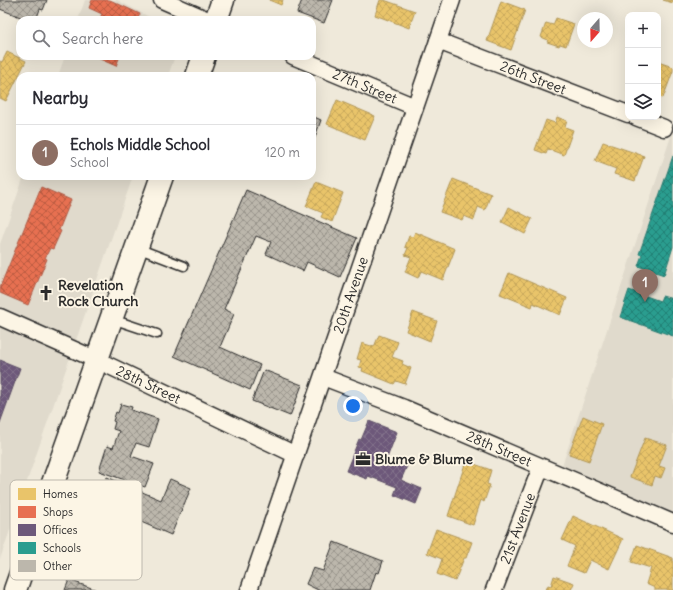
<!DOCTYPE html>
<html lang="en">
<head>
<meta charset="utf-8">
<style>
  body { margin:0; font-family:Delius,sans-serif; background:#f7f7f7; color:#2b2b33 }
  .controls { position:absolute; right:12px; top:12px; display:grid; overflow:hidden; border-radius:8px; box-shadow:0 4px 16px #0002 }
  .controls button { width:36px; height:36px; display:grid; place-items:center; padding:0; border:0; border-bottom:1px solid #e1e1e2; background:#fff; color:#2b2b33; font:20px sans-serif }
  .compass { position:absolute; left:577px; top:12px; width:36px; height:36px; border-radius:50%; background:#fff; box-shadow:0 4px 16px #0002; rotate:200deg }
  .you { position:absolute; left:353px; top:406px; width:14px; height:14px; margin:-10px; border:3px solid #fff; border-radius:50%; background:#1a73e8; box-shadow:0 0 0 6px #1a73e833 }
  .badge { display:grid; place-items:center; width:26px; height:26px; border-radius:50%; background:#2b2b2b; color:#fff; font-size:13px; font-weight:700 }
  .pin { position:absolute; translate:-50% -33px; filter:drop-shadow(0 1px 2px #0008) }
  .pin::after { content:''; position:absolute; top:21px; width:14px; height:12px; background:inherit; clip-path:polygon(0 0,100% 0,50% 100%) }
  .list { margin:0; padding:0; list-style:none }
  h2 { display:flex; justify-content:space-between; align-items:center; height:52px; margin:0; padding:0 16px; font-size:17px }
  h2 small { font-size:13px; font-weight:400; color:#7c7c81 }
  .list li { display:grid; grid-template-columns:26px 1fr auto; gap:12px; align-items:center; box-sizing:border-box; height:56px; padding:0 16px; border-top:1px solid #e1e1e2 }
  .list b { display:block; font-size:15px; white-space:nowrap }
  .list p { margin:0; font-size:13px; white-space:nowrap; color:#7c7c81 }
  .list em { font-size:13px; font-style:normal; color:#7c7c81 }
  .icon { flex:none; width:22px; height:22px; fill:none; stroke:currentColor; stroke-width:2; stroke-linecap:round; stroke-linejoin:round }
  .map { position:relative; flex:none; width:673px; height:590px; overflow:hidden }
  .search { position:absolute; background:#fff; box-shadow:0 4px 16px #0002; left:16px; top:16px; width:300px; height:44px; display:flex; align-items:center; gap:10px; box-sizing:border-box; padding:0 14px; border-radius:12px; color:#7c7c81; font-size:15px }
  .panel { position:absolute; background:#fff; box-shadow:0 4px 16px #0002; left:16px; top:72px; width:300px; height:108px; border-radius:12px }
  .map>svg:first-child { display:block }
  .built { fill:#e0dacc }
  .homes { fill:url(#homes-cross-hatch); stroke:#b09657 }
  .shops { fill:url(#shops-cross-hatch); stroke:#af5b46 }
  .offices { fill:url(#offices-cross-hatch); stroke:#594b62 }
  .schools { fill:url(#schools-cross-hatch); stroke:#2a7b71 }
  .building { fill:url(#building-cross-hatch); stroke:#2b2b2b }
  .lines { fill:none; stroke-linecap:round; stroke-linejoin:round }
  .lane-casing { stroke:#2b2b2b; stroke-width:11 }
  .street-casing { stroke:#2b2b2b; stroke-width:19 }
  .highway-casing { stroke:#2b2b2b; stroke-width:25 }
  .lane { stroke:#fcf5e5; stroke-width:8 }
  .street { stroke:#fcf5e5; stroke-width:16 }
  .highway { stroke:#fcf5e5; stroke-width:22 }
  .labels { text-anchor:middle; stroke-width:4; stroke-linejoin:round; paint-order:stroke }
  .street-label { font-size:14px; fill:#2b2b2b; stroke:#fcf5e5 }
  .poi-label { font-size:14px; font-weight:bold; fill:#2b2b2b; stroke:#fcf5e5; text-anchor:start }
  .key { fill:#fcf5e5; stroke:#bdb8ad; stroke-width:1 }
  .key-label { font-size:11px; fill:#2b2b2b }
</style>
</head>
<body>
<div class="map">
<svg width="673" height="590" viewBox="0 0 673 590">
  <defs>
    <pattern id="homes-cross-hatch" width="8" height="8" patternUnits="userSpaceOnUse"><rect width="8" height="8" fill="#e9c46a"/><path d="M0 0l8 8M0 8l8-8" fill="none" stroke="#c8a95c"/></pattern>
    <pattern id="shops-cross-hatch" width="8" height="8" patternUnits="userSpaceOnUse"><rect width="8" height="8" fill="#e76f51"/><path d="M0 0l8 8M0 8l8-8" fill="none" stroke="#bb5b43"/></pattern>
    <pattern id="offices-cross-hatch" width="8" height="8" patternUnits="userSpaceOnUse"><rect width="8" height="8" fill="#6d597a"/><path d="M0 0l8 8M0 8l8-8" fill="none" stroke="#82728b"/></pattern>
    <pattern id="schools-cross-hatch" width="8" height="8" patternUnits="userSpaceOnUse"><rect width="8" height="8" fill="#2a9d8f"/><path d="M0 0l8 8M0 8l8-8" fill="none" stroke="#248075"/></pattern>
    <pattern id="building-cross-hatch" width="8" height="8" patternUnits="userSpaceOnUse"><rect width="8" height="8" fill="#bcb7ac"/><path d="M0 0l8 8M0 8l8-8" fill="none" stroke="#99958c"/></pattern>
  </defs>
  <rect width="100%" height="100%" fill="#efe9da"/>
  <filter id="ink" filterUnits="userSpaceOnUse"><feTurbulence type="fractalNoise" baseFrequency=".025" numOctaves="2"/><feDisplacementMap in="SourceGraphic" scale="8" xChannelSelector="R" yChannelSelector="G"/><feConvolveMatrix kernelMatrix="1 2 1 2 8 2 1 2 1" color-interpolation-filters="sRGB"/></filter>
  <g filter="url(#ink)">
    <g class="built">
      <path d="M85,0h32l38,20h-77z"/>
      <path d="M65,56h110l-7,20h-110z"/>
      <path d="M673,130v392l-114,-47z"/>
      <path d="M24,176h109l-133,383v-315z"/>
    </g>
    <g class="homes">
      <path d="M269,0h14l-2,5z"/>
      <path d="M380,0h4l31,11 -6,17 -34,-13z"/>
      <path d="M663,0h10v3z"/>
      <path d="M501,1l24,9 -14,40 -24,-9z"/>
      <path d="M556,18l18,6 -8,22 -6,-2 -1,2 -12,-4 1,-2 -7,-3 5,-14 7,2z"/>
      <path d="M7,52l19,9 -20,40 -6,-3v-37l2,1z"/>
      <path d="M658,62l15,5v4l-10,27 -5,-2z"/>
      <path d="M337,100l38,16 -10,24 -38,-16z"/>
      <path d="M557,117l10,4 -2,6 8,3 -9,25 -16,-6 -2,5 -11,-4 11,-30 9,3z"/>
      <path d="M603,142l41,14 -9,25 -21,-7 2,-5 -21,-8z"/>
      <path d="M453,179l38,15 -6,16 -7,-3 -4,13 -10,-4 -2,4 -22,-8z"/>
      <path d="M316,182l27,11 -11,29 -11,-5 2,-4 -17,-7z"/>
      <path d="M509,207l23,12 -7,15 -23,-12z"/>
      <path d="M415,232l40,17 -12,31 -22,-9 -3,7 -13,-6 6,-15 -6,-2 3,-7 -3,-1 4,-11 4,1z"/>
      <path d="M509,273l58,25 -7,17 -27,-12 -1,4 -32,-13z"/>
      <path d="M413,312l24,9 -7,20 -24,-10z"/>
      <path d="M379,335l19,7 -6,15 11,4 -1,3 9,4 -6,16 -9,-3 -2,3 -32,-13 1,-3 -4,-1 2,-7 -4,-1 5,-16 12,4z"/>
      <path d="M583,416l19,8 -13,37 -20,-7z"/>
      <path d="M645,438l22,7 -8,21 6,2 -4,10 -6,-2 -3,9 -22,-8z"/>
      <path d="M466,461l25,9 -4,14 3,1 -6,17 -3,-2 -8,25 -25,-9z"/>
      <path d="M573,516l50,23 -14,30 -19,-9 -6,13 -17,-7 8,-20 -13,-6z"/>
      <path d="M436,529l36,13 -6,16h-2l-9,23 -18,-7 5,-15 -15,-6z"/>
      <path d="M637,545l36,13v32h-18v-2l-9,-4 5,-16 -20,-6z"/>
      <path d="M554,576l20,7 -3,7h-25l2,-5 3,1z"/>
    </g>
    <g class="shops">
      <path d="M92,0h18l30,14 -3,6h-38l3,-6 -13,-6z"/>
      <path d="M93,56h27l-4,10z"/>
      <path d="M41,187l30,13 -12,30 2,1 -8,18 -3,-1 -5,10 2,1 -19,46 -28,-12v-6z"/>
    </g>
    <g class="offices">
      <path d="M0,360l20,8 -20,55z"/>
      <path d="M369,421l28,11 -10,26 20,8 -6,14 21,9 -6,15 -22,-9 3,-8 -29,-11 -1,3 -21,-8 13,-32 2,1z"/>
    </g>
    <g class="schools">
      <path d="M673,156v91l-9,28 -26,-9 4,-11 -3,-1z"/>
      <path d="M629,290l31,11 2,-5 11,3 -1,7h1v30l-53,-19z"/>
    </g>
    <g class="building">
      <path d="M0,0h47l-4,10 -3,-1 -4,11h-8l-28,-11z"/>
      <path d="M302,0h31l-9,23 -27,-10z"/>
      <path d="M312,116l9,4 -7,20 -2,-1z"/>
      <path d="M246,190l111,48 -17,39 -33,-15 -4,9 -37,-17 5,-12 -15,-6 -32,73 10,5 -14,33 40,18 -10,25 -76,-34z"/>
      <path d="M264,370l38,15 -12,31 -38,-15z"/>
      <path d="M121,404l11,3 -1,3 27,9 -9,28 -13,-4 -5,13 23,8 -9,23 -46,-16 8,-25 6,2 6,-17 -6,-2 2,-7 -2,-1 3,-9 2,1z"/>
      <path d="M107,477l54,23 9,-21 21,9 -20,47 -46,-20 -6,14 -19,-8 5,-13 -10,-4z"/>
      <path d="M334,542l49,19 -4,12 -3,-1 -6,18h-52l-12,-6 7,-16 10,3z"/>
      <path d="M69,580l28,10h-32z"/>
    </g>
    <g class="lines">
      <g class="lane-casing">
        <g id="lane">
          <path d="M137,248l47,18"/>
          <path d="M112,319l45,15"/>
        </g>
      </g>
      <g class="street-casing">
        <g id="street">
          <path d="M162,0l46,20"/>
          <path id="s1" d="M438,41l190,73"/>
          <path id="s2" d="M293,56l122,51"/>
          <path d="M636,117l28,11"/>
          <path id="s3" d="M0,317l97,43 199,95"/>
          <path id="s4" d="M323,377l81,31 269,115"/>
          <path id="s5" d="M249,590l203,-590"/>
          <path id="s6" d="M494,590l47,-123"/>
        </g>
      </g>
      <g class="highway-casing">
        <g id="highway">
          <path d="M216,20l7,-20"/>
          <path d="M197,76l7,-20"/>
          <path d="M15,590l147,-414"/>
        </g>
      </g>
      <use href="#lane" class="lane"/>
      <use href="#street" class="street"/>
      <use href="#highway" class="highway"/>
    </g>
  </g>
  <defs>
    <g id="church-bare" transform="scale(1.2)"><path d="M-1.2-6h2.4v3.5h3.3v2.4h-3.3V6h-2.4V-.1h-3.3v-2.4h3.3Z" fill="#2b2b2b" stroke="#fcf5e5" stroke-width="2.5" paint-order="stroke"/></g>
    <g id="office-bare" transform="scale(1.2)"><path d="M-6-3h4V-5.5h4V-3h4V5H-6ZM-1-4.5V-3h2v-1.5ZM-6 0V1H6V0Z" fill="#2b2b2b" stroke="#fcf5e5" stroke-width="2.5" paint-order="stroke"/></g>
  </defs>
  <g fill-rule="evenodd">
    <use href="#church-bare" x="46" y="293"/>
    <use href="#office-bare" x="363" y="459"/>
  </g>
  <g class="labels">
    <g class="street-label">
      <text dy="5" stroke="none"><textPath href="#s1" startOffset="102">26th Street</textPath></text>
      <text dy="5" stroke="none"><textPath href="#s2" startOffset="78">27th Street</textPath></text>
      <text dy="5" stroke="none"><textPath href="#s5" startOffset="312">20th Avenue</textPath></text>
      <text dy="5" stroke="none"><textPath href="#s3" startOffset="163">28th Street</textPath></text>
      <text dy="5" stroke="none"><textPath href="#s4" startOffset="190">28th Street</textPath></text>
      <text dy="5" stroke="none"><textPath href="#s6" startOffset="66">21st Avenue</textPath></text>
    </g>
    <g class="poi-label">
      <text x="58" y="290">Revelation<tspan x="58" dy="16">Rock Church</tspan></text>
      <text x="375" y="464">Blume &amp; Blume</text>
    </g>
  </g>
  <rect x="10" y="480" width="132" height="100" rx="6" class="key"/>
  <rect x="18" y="488" width="18" height="12" fill="#e9c46a"/>
  <rect x="18" y="506" width="18" height="12" fill="#e76f51"/>
  <rect x="18" y="524" width="18" height="12" fill="#6d597a"/>
  <rect x="18" y="542" width="18" height="12" fill="#2a9d8f"/>
  <rect x="18" y="560" width="18" height="12" fill="#bcb7ac"/>
  <g class="key-label">
    <text x="43" y="498">Homes</text>
    <text x="43" y="516">Shops</text>
    <text x="43" y="534">Offices</text>
    <text x="43" y="552">Schools</text>
    <text x="43" y="570">Other</text>
  </g>
</svg>
<div class="controls">
<button>+</button>
<button>−</button>
<button><svg class="icon" aria-label="layers" viewBox="0 0 24 24"><path d="M12 4l9 5-9 5-9-5zM3 14l9 5 9-5"/></svg></button>
</div>
<svg class="compass" viewBox="-18 -18 36 36"><path d="M0-13l5 13h-10z" fill="#e53935"/><path d="M0 13l5-13h-10z" fill="#7c7c81"/></svg>
<div class="you"></div>
<div class="pin badge" style="left:645px;top:302px;background:#8d6e63">1</div>
<div class="search"><svg class="icon" aria-label="search" viewBox="0 0 24 24"><circle cx="10" cy="10" r="6"/><path d="M15 15l6 6"/></svg>Search here</div>
<section class="panel">
<h2>Nearby<small></small></h2>
<ul class="list">
<li><span class="badge" style="background:#8d6e63">1</span><div><b>Echols Middle School</b><p>School</p></div><em>120 m</em></li>
</ul>
</section>
</div>
</body>
</html>
